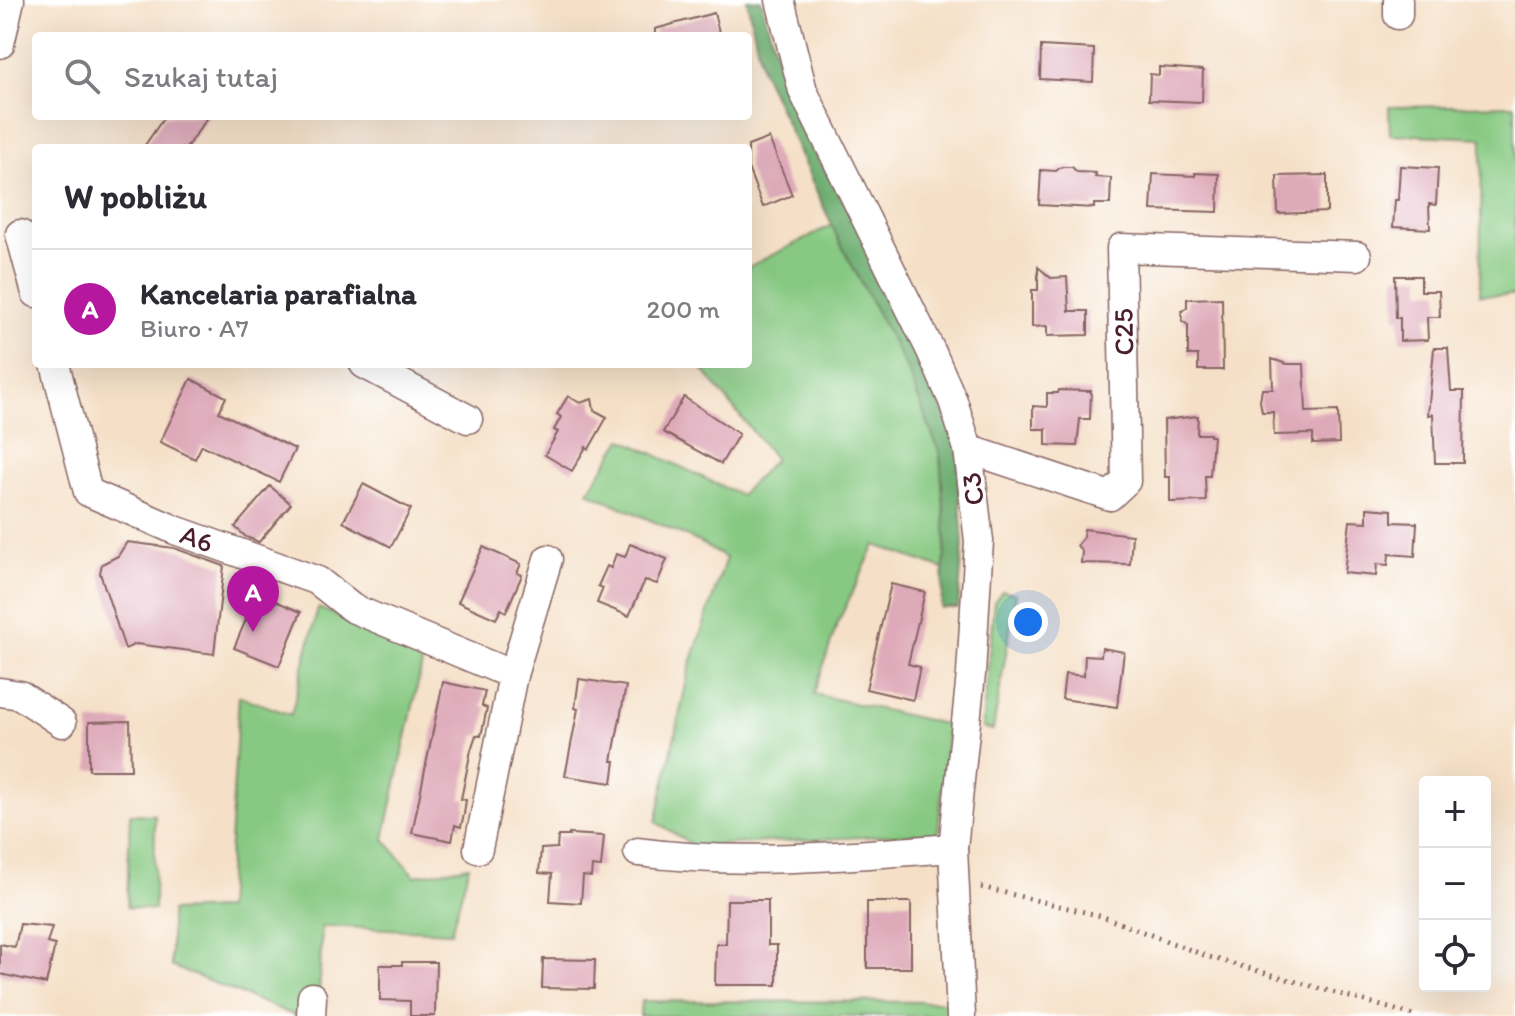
<!DOCTYPE html>
<html lang="pl">
<head>
<meta charset="utf-8">
<style>
  body { margin:0; font-family:Itim,sans-serif; background:#f7f7f7; color:#2b2b33 }
  .controls { position:absolute; right:24px; bottom:24px; display:grid; overflow:hidden; border-radius:8px; box-shadow:0 8px 32px #0002 }
  .controls button { width:72px; height:72px; display:grid; place-items:center; padding:0; border:0; border-bottom:2px solid #e1e1e2; background:#fff; color:#2b2b33; font:40px sans-serif }
  .you { position:absolute; left:1028px; top:622px; width:28px; height:28px; margin:-20px; border:6px solid #fff; border-radius:50%; background:#1a73e8; box-shadow:0 0 0 12px #1a73e833 }
  .badge { display:grid; place-items:center; width:52px; height:52px; border-radius:50%; background:#b5179e; color:#fff; font-size:26px; font-weight:700 }
  .pin { position:absolute; translate:-50% -66px; filter:drop-shadow(0 2px 4px #0008) }
  .pin::after { content:''; position:absolute; top:42px; width:28px; height:24px; background:inherit; clip-path:polygon(0 0,100% 0,50% 100%) }
  .list { margin:0; padding:0; list-style:none }
  h2 { display:flex; justify-content:space-between; align-items:center; height:104px; margin:0; padding:0 32px; font-size:34px }
  h2 small { font-size:26px; font-weight:400; color:#7c7c81 }
  .list li { display:grid; grid-template-columns:52px 1fr auto; gap:24px; align-items:center; box-sizing:border-box; height:120px; padding:0 32px; border-top:2px solid #e1e1e2 }
  .list b { display:block; font-size:30px; white-space:nowrap }
  .list p { margin:0; font-size:26px; white-space:nowrap; color:#7c7c81 }
  .list em { font-size:26px; font-style:normal; color:#7c7c81 }
  .icon { flex:none; width:44px; height:44px; fill:none; stroke:currentColor; stroke-width:2; stroke-linecap:round; stroke-linejoin:round }
  .map { position:relative; flex:none; width:1515px; height:1016px; overflow:hidden }
  .search { position:absolute; background:#fff; box-shadow:0 8px 32px #0002; left:32px; top:32px; width:720px; height:88px; display:flex; align-items:center; gap:20px; box-sizing:border-box; padding:0 28px; border-radius:8px; color:#7c7c81; font-size:30px }
  .panel { position:absolute; background:#fff; box-shadow:0 8px 32px #0002; left:32px; top:144px; width:720px; height:224px; border-radius:8px }
  .map>svg:first-child { display:block }
  .green { fill:#87c982; stroke:#687456; stroke-width:2 }
  .forest { fill:#6dad70; stroke:#5c664e; stroke-width:2 }
  .building { fill:#dea9b9 }
  .lines { fill:none; stroke-linecap:round; stroke-linejoin:round }
  .minor-casing { stroke:#866362; stroke-width:31 }
  .path { stroke:#866362; stroke-width:5; stroke-dasharray:2 6; stroke-linecap:butt }
  .minor { stroke:#fff; stroke-width:28 }
  .labels { text-anchor:middle; stroke-width:6; stroke-linejoin:round; paint-order:stroke }
  .street-label { font-size:28px; fill:#4a1f2b; stroke:#fff }
</style>
</head>
<body>
<div class="map">
<svg width="1515" height="1016" viewBox="0 0 1515 1016">
  <rect width="100%" height="100%" fill="#fff"/>
  <filter id="ink" filterUnits="userSpaceOnUse"><feTurbulence type="fractalNoise" baseFrequency=".0125" numOctaves="2"/><feDisplacementMap in="SourceGraphic" scale="16" xChannelSelector="R" yChannelSelector="G"/><feConvolveMatrix kernelMatrix="1 2 1 2 8 2 1 2 1" color-interpolation-filters="sRGB"/></filter>
  <filter id="wash" filterUnits="userSpaceOnUse"><feTurbulence type="fractalNoise" baseFrequency=".006" numOctaves="4" result="noise"/><feDisplacementMap in="SourceGraphic" scale="32" xChannelSelector="R" yChannelSelector="G"/><feGaussianBlur stdDeviation="1.8" result="paint"/><feColorMatrix in="noise" values="0 0 0 0 0 0 0 0 0 0 0 0 0 0 0 0 0 1.4 0 .05"/><feComposite in="paint" operator="in"/></filter>
  <g filter="url(#wash)">
    <rect width="100%" height="100%" fill="#f5e0c7"/>
    <g class="green">
      <path d="M1515,105v190h-35l2,-157 -92,-4 -1,-27z"/>
      <path d="M832,225l75,144 33,85 6,85 -2,30 -69,-24 -38,79 -23,70 134,31 -10,108 -244,13 -38,-24 34,-156 36,-108 -29,-17 -109,-49 34,-53 118,56 35,-36 -77,-95h50v-97z"/>
      <path d="M1002,591l14,3 -23,136 -11,-2 12,-126z"/>
      <path d="M318,608l107,42 -41,189 31,37 54,-10 -18,66 -129,-6 -4,90h-22l-125,-50v-55l55,-2 13,-213 52,19z"/>
      <path d="M130,814l25,1 -1,95 -27,-3z"/>
      <path d="M641,1001l308,1 -1,14h-308z"/>
    </g>
    <path class="forest" d="M747,0h14l26,92 13,36 71,120 53,109 33,92 6,96 -5,63h-17l5,-69 -6,-85 -33,-85 -68,-128 -77,-171z"/>
    <g id="blocks">
      <g class="building">
        <path d="M714,13l6,23h-65v-7z"/>
        <path d="M1041,46l53,3 -1,33 -53,-3z"/>
        <path d="M1159,67l44,3 -1,32 -53,-2 1,-26 9,1z"/>
        <path d="M165,116h44l-23,32h-43z"/>
        <path d="M769,138l23,57 -29,12 -15,-39v-22z"/>
        <path d="M1400,166l38,2 -2,37 -7,-1 1,25 -37,-2 2,-27h3z"/>
        <path d="M1061,167h11l5,5 19,1 -1,4 16,1 -1,26h-16v4l-55,-3 2,-35 15,1z"/>
        <path d="M1195,173l24,1 -1,38 -67,-2 2,-36 42,2z"/>
        <path d="M1327,175v37l-49,2 -1,-38z"/>
        <path d="M1038,267l13,11 16,-1 2,34h19v24l-41,1v-10l-15,1v-37h6z"/>
        <path d="M1395,276h26v15h18l1,26h-13l1,23 -28,1v-23h-4z"/>
        <path d="M1222,298l1,72h-25v-15h-10v-30l-6,-4v-10l5,-4v-8z"/>
        <path d="M1434,348h14l3,43h13l-1,72h-28l-2,-49 -5,1z"/>
        <path d="M1272,359l15,5h17l2,48 32,-1 1,32 -26,1v-10l-39,1 -1,-23h-11l-2,-11 2,-12h11z"/>
        <path d="M191,379l35,18 -7,15 76,37 -16,33 -77,-37 -7,14 -35,-17z"/>
        <path d="M1059,390l32,1 -1,28h-10l-3,27 -31,-1v-16h-13v-23l14,1v-14h11z"/>
        <path d="M568,396l12,7 12,-4 2,11 13,7 -18,32 -3,-2 -14,24 -27,-16 13,-23 -4,-2 7,-13 -4,-3z"/>
        <path d="M684,397l55,37 -18,30 -58,-32z"/>
        <path d="M1198,416l-1,18h13v2h3l-3,40h-5l1,25 -36,1v-25h-5l-1,-57z"/>
        <path d="M363,484l48,25 -20,38 -48,-25z"/>
        <path d="M270,486l21,18 -32,38 -13,-5 -11,-10z"/>
        <path d="M1367,508l25,2v12l25,1 -2,33 -26,-2 -1,11 -11,-1 -1,12 -32,-3 6,-52 17,1z"/>
        <path d="M1084,529l48,6 -2,29 -49,-1 1,-11 -5,-7 6,-7z"/>
        <path d="M127,542l47,6 50,18 -10,88 -78,-10 -11,5 -25,-76 2,-9 16,-8z"/>
        <path d="M630,544l37,15 -10,25 -12,-4 -16,36 -32,-13 6,-15 -5,-2 9,-20 4,2 5,-14 9,3z"/>
        <path d="M483,547l38,17 -4,9 5,2 -16,37 -5,-3 -5,10 -38,-17z"/>
        <path d="M891,584l34,8 -17,72 12,3 -7,33 -47,-11z"/>
        <path d="M257,593l44,19 -22,54 -45,-18z"/>
        <path d="M1102,648l22,4 -7,55 -55,-8 3,-25 19,2 1,-21 16,1z"/>
        <path d="M579,679l47,7 -14,75h3l-3,22 -47,-7 13,-67 -3,-1z"/>
        <path d="M443,682l42,9 -3,15 5,2 -6,28 -5,-1 -5,15 -10,49 5,1 -2,14 -3,13 -6,-2 -3,16 -40,-8z"/>
        <path d="M130,721l1,49h-42v-48z"/>
        <path d="M569,834l35,2 -3,31 -9,-1 -1,11 -8,-1 -2,27 -31,-2 2,-27 -13,-1 2,-24 16,-1 1,-12h11z"/>
        <path d="M727,900h41v45h9v40h-62l1,-41h10z"/>
        <rect x="867" y="902" width="44" height="66"/>
        <path d="M20,924l32,3 -5,16 8,2 -9,39 -46,-10v-30l15,3z"/>
        <path d="M543,959l52,1 -1,29 -52,-1z"/>
        <path d="M402,962h34l-1,54h-25v-15l-30,-1v-35h22z"/>
      </g>
    </g>
  </g>
  <g filter="url(#ink)">
    <use href="#blocks" fill-opacity="0" stroke="#866362" stroke-width="2"/>
    <g class="lines">
      <g class="minor-casing">
        <g id="minor">
          <path d="M780,0l23,91 128,260 22,50 15,48 11,92 -8,133 -18,174 8,168"/>
          <path d="M1398,15v-15"/>
          <path d="M0,44l10,-44"/>
          <path d="M20,234l16,59"/>
          <path d="M55,364l33,128 87,38 143,51 34,27 161,67"/>
          <path d="M364,364l104,55"/>
          <path d="M968,449l142,47 16,-15 -5,-233 236,8"/>
          <path d="M0,692l20,3 42,28"/>
          <path d="M478,849l35,-174 35,-116"/>
          <path d="M638,852c104,14 211,3 315,-4"/>
          <path d="M311,1016l1,-19"/>
        </g>
      </g>
      <path class="path" d="M981,887l120,29 108,41 208,59"/>
      <use href="#minor" class="minor"/>
    </g>
  </g>
  <g class="labels">
    <g class="street-label">
      <text transform="translate(1123 332) rotate(-91)" y="10">C25</text>
      <text transform="translate(972 489) rotate(-97)" y="10">C3</text>
      <text transform="translate(197 538) rotate(20)" y="10">A6</text>
    </g>
  </g>
</svg>
<div class="controls">
<button>+</button>
<button>−</button>
<button><svg class="icon" aria-label="locate" viewBox="0 0 24 24"><circle cx="12" cy="12" r="6"/><path d="M12 2v4M12 18v4M2 12h4M18 12h4"/></svg></button>
</div>
<div class="you"></div>
<div class="pin badge" style="left:253px;top:632px">A</div>
<div class="search"><svg class="icon" aria-label="search" viewBox="0 0 24 24"><circle cx="10" cy="10" r="6"/><path d="M15 15l6 6"/></svg>Szukaj tutaj</div>
<section class="panel">
<h2>W pobliżu<small></small></h2>
<ul class="list">
<li><span class="badge">A</span><div><b>Kancelaria parafialna</b><p>Biuro · A7</p></div><em>200 m</em></li>
</ul>
</section>
</div>
</body>
</html>
